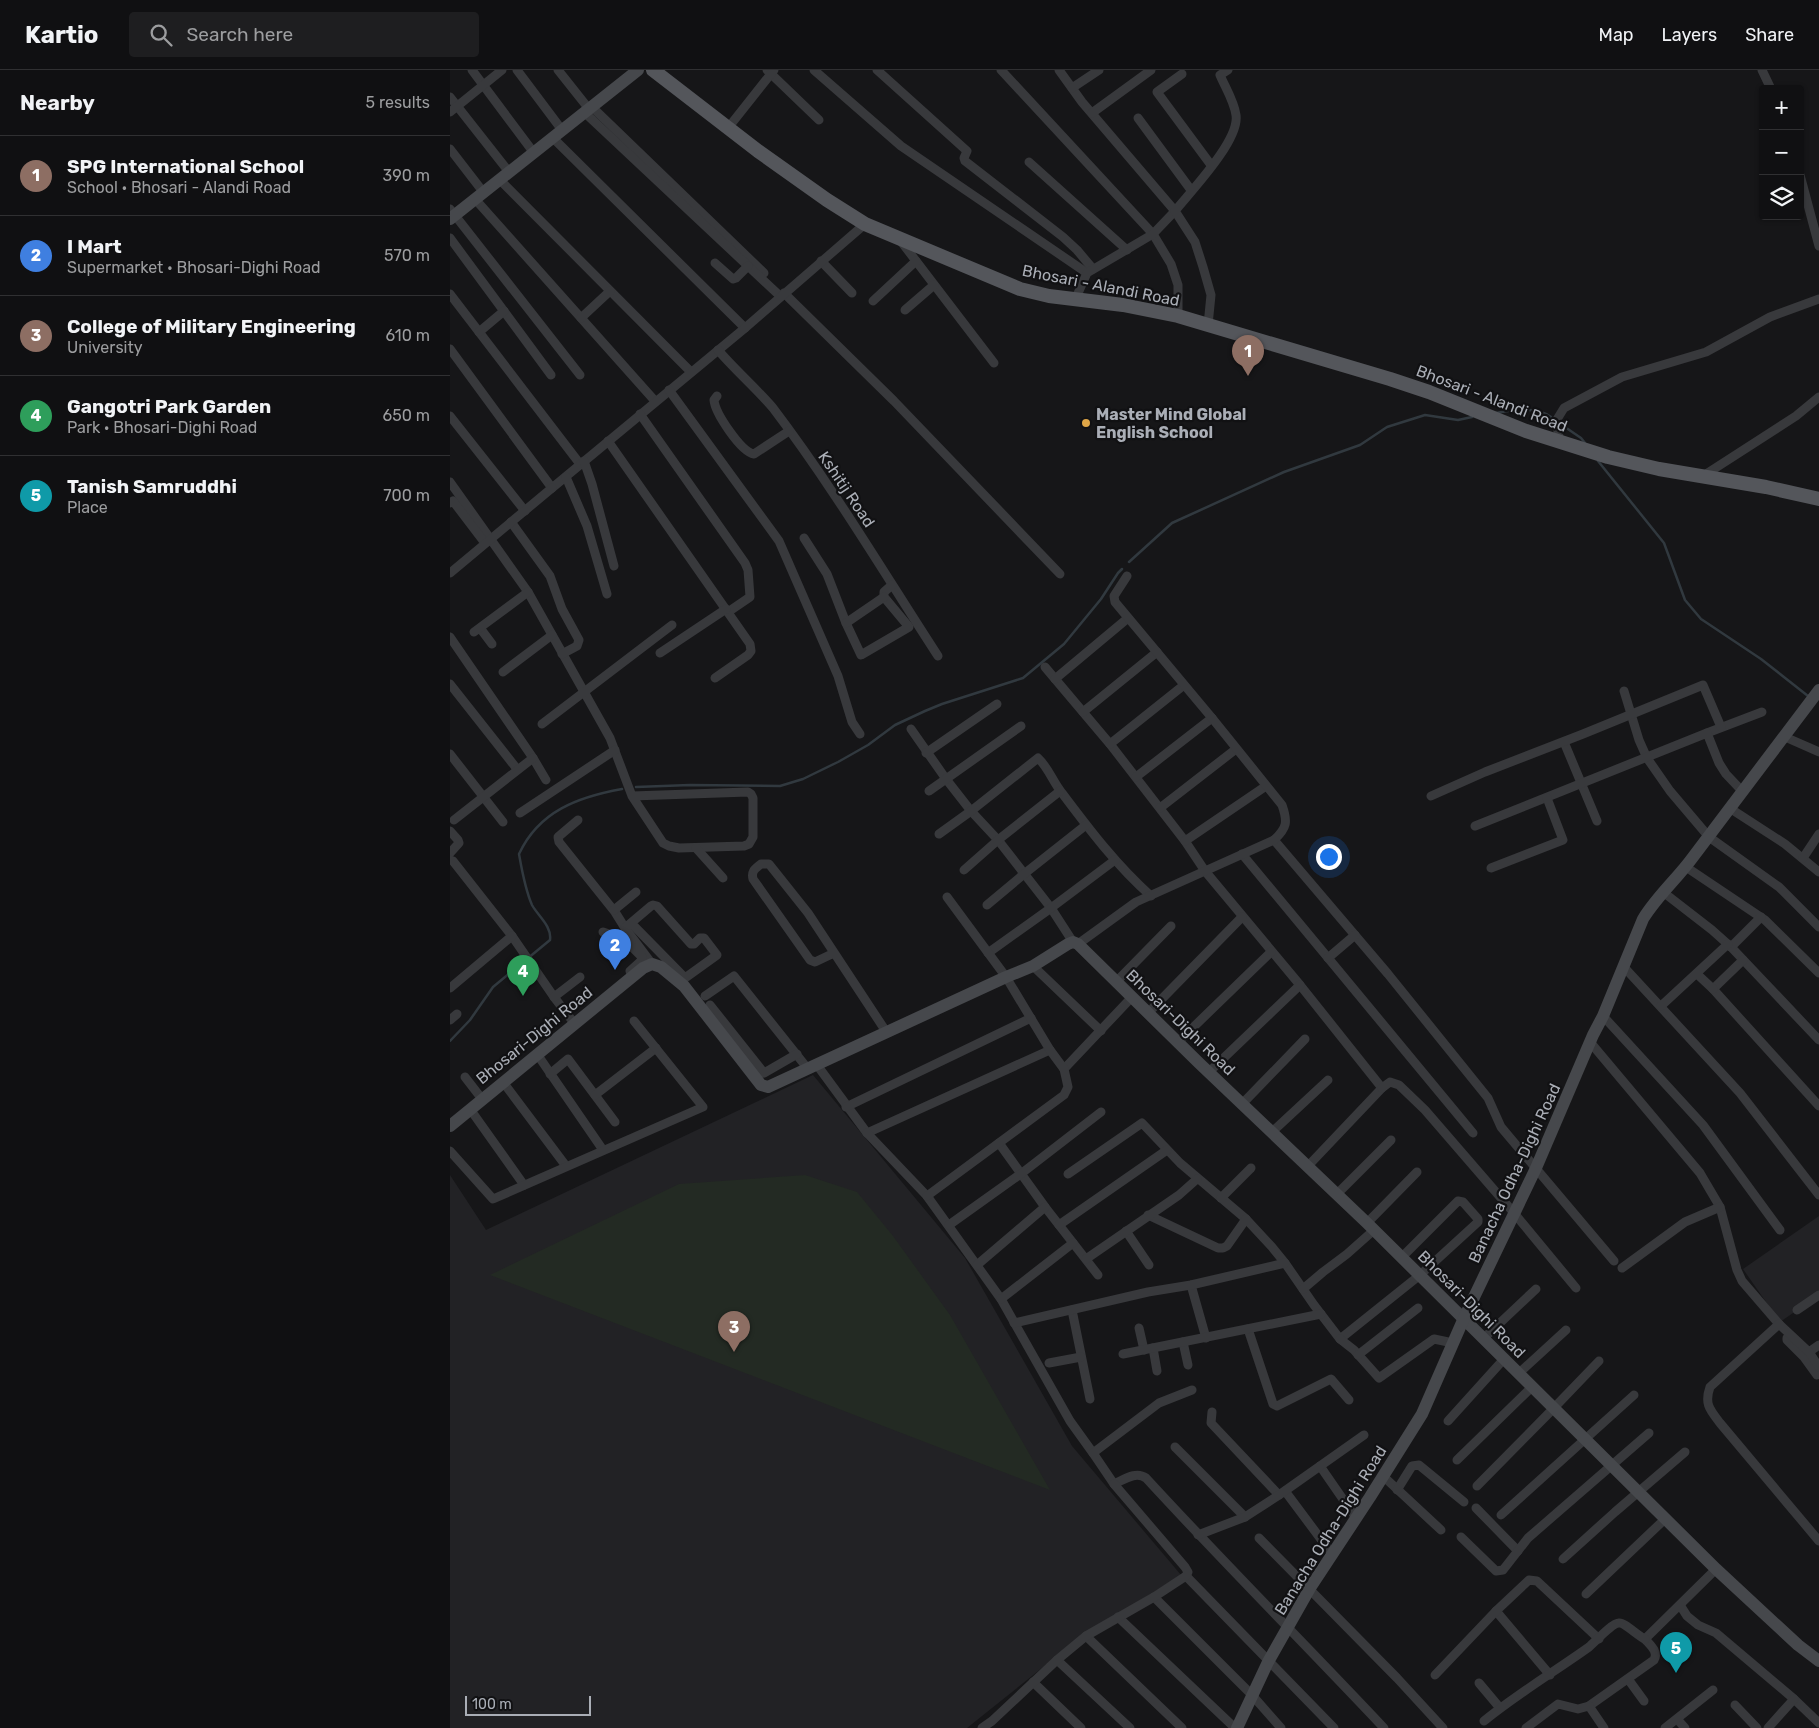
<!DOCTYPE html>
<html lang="en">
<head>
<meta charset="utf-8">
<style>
  body { margin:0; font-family:Rubik,sans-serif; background:#1e1e20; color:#f1f3f6 }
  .controls { position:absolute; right:15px; top:15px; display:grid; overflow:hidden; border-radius:5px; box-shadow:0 1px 4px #0004 }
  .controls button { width:45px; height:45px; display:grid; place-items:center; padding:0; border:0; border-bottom:1px solid #303032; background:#101012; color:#f1f3f6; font:25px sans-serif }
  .scale { position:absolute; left:15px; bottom:12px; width:126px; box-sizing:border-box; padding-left:5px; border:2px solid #aaaeb6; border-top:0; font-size:14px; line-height:18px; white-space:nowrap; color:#aaaeb6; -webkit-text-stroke:4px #111113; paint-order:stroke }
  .you { position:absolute; left:878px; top:786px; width:18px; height:18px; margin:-12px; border:4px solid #fff; border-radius:50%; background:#1a73e8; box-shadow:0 0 0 8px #1a73e833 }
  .badge { display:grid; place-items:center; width:32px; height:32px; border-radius:50%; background:#0b8043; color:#fff; font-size:16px; font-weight:700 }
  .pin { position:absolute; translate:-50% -41px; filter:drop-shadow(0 1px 2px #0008) }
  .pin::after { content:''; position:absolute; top:26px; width:18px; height:15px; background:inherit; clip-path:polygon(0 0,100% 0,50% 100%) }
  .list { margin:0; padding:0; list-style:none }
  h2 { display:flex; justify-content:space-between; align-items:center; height:65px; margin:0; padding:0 20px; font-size:21px }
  h2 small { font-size:16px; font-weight:400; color:#9c9d9f }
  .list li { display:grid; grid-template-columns:32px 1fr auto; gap:15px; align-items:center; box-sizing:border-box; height:80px; padding:0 20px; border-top:1px solid #303032 }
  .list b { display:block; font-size:19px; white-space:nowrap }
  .list p { margin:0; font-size:16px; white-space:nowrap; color:#9c9d9f }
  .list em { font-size:16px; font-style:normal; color:#9c9d9f }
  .icon { flex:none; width:28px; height:28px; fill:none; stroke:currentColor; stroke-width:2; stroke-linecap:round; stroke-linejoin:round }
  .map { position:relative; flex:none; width:1369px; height:1658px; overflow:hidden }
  header { display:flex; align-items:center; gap:30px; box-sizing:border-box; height:70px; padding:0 25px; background:#101012; border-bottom:1px solid #303032 }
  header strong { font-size:24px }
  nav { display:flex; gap:28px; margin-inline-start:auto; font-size:18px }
  .search { width:350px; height:45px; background:#1e1e20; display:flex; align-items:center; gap:12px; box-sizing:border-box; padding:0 18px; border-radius:5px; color:#9c9d9f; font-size:19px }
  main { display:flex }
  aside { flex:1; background:#101012 }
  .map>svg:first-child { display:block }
  .built { fill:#222225 }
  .green { fill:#232a23 }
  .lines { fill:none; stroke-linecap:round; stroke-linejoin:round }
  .stream { stroke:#31393f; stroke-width:2.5 }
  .street { stroke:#38393c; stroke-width:9 }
  .secondary { stroke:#46484c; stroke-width:12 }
  .primary { stroke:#54565b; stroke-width:14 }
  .poi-dot { fill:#dfa647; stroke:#111113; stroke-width:2 }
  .labels { text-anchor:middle; stroke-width:4.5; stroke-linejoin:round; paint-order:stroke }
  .street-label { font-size:16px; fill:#aaaeb6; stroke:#111113 }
  .poi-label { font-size:16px; font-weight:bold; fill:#aaaeb6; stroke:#111113; text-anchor:start }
</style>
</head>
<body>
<header>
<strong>Kartio</strong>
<div class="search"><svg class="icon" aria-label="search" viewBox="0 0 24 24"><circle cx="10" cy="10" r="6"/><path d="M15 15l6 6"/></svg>Search here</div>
<nav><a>Map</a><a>Layers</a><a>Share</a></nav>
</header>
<main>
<aside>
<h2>Nearby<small>5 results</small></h2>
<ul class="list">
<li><span class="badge" style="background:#8d6e63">1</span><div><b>SPG International School</b><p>School · Bhosari - Alandi Road</p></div><em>390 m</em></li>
<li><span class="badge" style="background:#3f7fe0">2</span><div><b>I Mart</b><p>Supermarket · Bhosari-Dighi Road</p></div><em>570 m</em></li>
<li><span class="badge" style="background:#8d6e63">3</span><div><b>College of Military Engineering</b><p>University</p></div><em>610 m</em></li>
<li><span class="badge" style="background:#2e9e5b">4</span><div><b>Gangotri Park Garden</b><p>Park · Bhosari-Dighi Road</p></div><em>650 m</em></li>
<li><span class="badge" style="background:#0f9aa8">5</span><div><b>Tanish Samruddhi</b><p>Place</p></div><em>700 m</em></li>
</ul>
</aside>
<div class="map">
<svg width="1369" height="1658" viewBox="0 0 1369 1658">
  <rect width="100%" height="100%" fill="#161618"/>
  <g class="built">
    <path d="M363,1005l152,183 107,188 109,129 -104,65 -110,88h-517v-553l36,55z"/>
    <path d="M1369,1146v79l-39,27 -37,-53z"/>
  </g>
  <path class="green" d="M355,1105l52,17 36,44 57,79 100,175 -560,-215 189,-91z"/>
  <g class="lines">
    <g class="stream">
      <path d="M1046,343c17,-3 40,-7 55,4"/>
      <path d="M1112,355l19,13 4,5"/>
      <path d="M1148,391l66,82 21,57 16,19 60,40 47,37"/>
      <path d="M679,492l43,-39 112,-51 76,-27 27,-18 38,-12 33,5 14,-3"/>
      <path d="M186,717l54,-2 90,1 23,-7 35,-17 30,-17 27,-20 30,-14 17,-7 81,-26 41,-34 37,-45 17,-26 4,-4"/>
      <path d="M0,971l20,-21 23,-33 57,-47c2,-14 -12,-24 -18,-35 -7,-16 -10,-34 -13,-51 20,-43 59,-57 103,-65"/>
    </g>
    <g class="street">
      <path d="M22,0l62,83"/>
      <path d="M67,0l45,60"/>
      <path d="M108,0l31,39"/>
      <path d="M317,0l52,50"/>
      <path d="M364,0l87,76 186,127"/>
      <path d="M427,0l90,81 -3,7 1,3 98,76 14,13 16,19"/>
      <path d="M551,0l152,164 18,30 7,21v31"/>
      <path d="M609,0l23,32 93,109 -22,23 -66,39 -12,27"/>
      <path d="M1312,0l9,19"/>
      <path d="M732,4l-25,18 54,73"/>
      <path d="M622,18l27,-18"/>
      <path d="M0,27l59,75"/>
      <path d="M142,37l172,166"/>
      <path d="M0,42l52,-42"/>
      <path d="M135,43l195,183"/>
      <path d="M642,43l59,-43"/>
      <path d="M688,48l53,72"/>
      <path d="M278,58l46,-58"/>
      <path d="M103,68l192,190"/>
      <path d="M0,79l34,44"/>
      <path d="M579,92l98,88"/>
      <path d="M1350,105l19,71"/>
      <path d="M50,110l191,192"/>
      <path d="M25,129l180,202"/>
      <path d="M0,139l130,166"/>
      <path d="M0,168l101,137"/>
      <path d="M450,170l94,123"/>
      <path d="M371,191l31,32"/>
      <path d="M265,193l18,16 3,-1 12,-12"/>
      <path d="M334,223l110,108 166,173"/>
      <path d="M0,224l130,170"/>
      <path d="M423,231l43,-40"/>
      <path d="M455,240l29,-25"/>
      <path d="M131,248l29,-27"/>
      <path d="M758,255l3,-30 -8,-28 -8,-25 -20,-31c16,-20 65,-71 61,-96 -2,-14 -11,-28 -16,-40l8,-5"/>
      <path d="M29,262l25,-21"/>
      <path d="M0,279l102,139 193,-160 120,-104"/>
      <path d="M268,280c17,20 38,38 55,58 60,79 111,165 165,248"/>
      <path d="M219,320l110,151 59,135 14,46 8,12"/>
      <path d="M267,326l-3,4c1,13 27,52 40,54l35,-23"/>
      <path d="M190,344l105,149 3,7 2,27 -22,15"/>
      <path d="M0,346l75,95"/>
      <path d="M158,371l142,203 1,7 -3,4 -33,23"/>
      <path d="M1110,372l-4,-21 8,-13 58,-31 84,-25 64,-35 49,-18"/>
      <path d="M134,391l8,23 22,82"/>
      <path d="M1253,406l93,-60 23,-19"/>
      <path d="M116,407l21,49 20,68"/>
      <path d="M0,412l78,110 82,146 22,58 31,47 6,3 10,2 65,-2 5,-2 4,-7v-39l-2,-4 -3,-2 -116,4"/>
      <path d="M0,433l3,-2 32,42"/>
      <path d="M61,452l39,54 12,33 17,31 -2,6 -15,8"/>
      <path d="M354,468l23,36 19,49 15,32 48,-28 -25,-30v-5l8,-7"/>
      <path d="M0,503l102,-85"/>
      <path d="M396,553l38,-26"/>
      <path d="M30,558l12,16"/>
      <path d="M24,562l54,-40"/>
      <path d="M0,567l83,121 13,22"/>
      <path d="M210,583l66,-44"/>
      <path d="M595,597l65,77 75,97 20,30 95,114 82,103 -74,78"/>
      <path d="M53,602l49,-37"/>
      <path d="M605,609l73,-61"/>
      <path d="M0,614l67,85"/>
      <path d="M1174,621l15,49 8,18 23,33 39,46 70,50 40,40"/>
      <path d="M633,642l74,-60"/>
      <path d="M92,654l130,-99"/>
      <path d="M461,659l35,50 25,32 27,29 53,68 22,34"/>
      <path d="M1257,663l55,-21"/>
      <path d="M1335,667l34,15"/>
      <path d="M1114,672l33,79"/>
      <path d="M660,674l74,-59"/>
      <path d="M476,683l71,-49"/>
      <path d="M0,684l53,68"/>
      <path d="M686,707l76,-59"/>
      <path d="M479,721l92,-65"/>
      <path d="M981,726l54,-24 98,-38 120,-49 18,42"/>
      <path d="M710,738l76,-59"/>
      <path d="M1281,739l54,35 34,28"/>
      <path d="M70,743l95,-63"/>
      <path d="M4,750l79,-62"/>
      <path d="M128,750l-20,17 1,5 56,70 10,16 27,36"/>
      <path d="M1025,756l232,-93 12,30 7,11 17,18"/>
      <path d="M0,761l8,9 1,3 -9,10"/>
      <path d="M489,764l32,-23 67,-53c10,9 15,24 24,35 27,36 55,73 89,103"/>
      <path d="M824,770l114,134 100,124 13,29 113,134"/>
      <path d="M735,771l81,-55"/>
      <path d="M246,778l27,30"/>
      <path d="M792,784l231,279"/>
      <path d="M1353,788l16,-24"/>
      <path d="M0,790l3,1 59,75 42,61 20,26"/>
      <path d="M1236,797l79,53 54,53"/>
      <path d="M1041,798l72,-28 -16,-42"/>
      <path d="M514,800l34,-30 62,-49"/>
      <path d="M1213,822l49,38 19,17 88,93"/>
      <path d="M537,835l37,-31 62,-49"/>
      <path d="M164,840l22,-18"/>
      <path d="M175,858l26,-22 2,-1 4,1 34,38h3l6,-6h4l13,17 -32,23 -54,-55"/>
      <path d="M153,862l21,7 18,18v3l-12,11 2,5"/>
      <path d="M628,874l58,-42 138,-62c13,-12 14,-18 8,-35l-70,-87 -97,-116 -1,-6 13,-20"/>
      <path d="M1281,877l30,-30"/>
      <path d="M384,883l-19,9 -5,-2 -57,-81c-2,-8 2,-10 8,-15h8l39,49 79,120"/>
      <path d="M538,883l63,-45 64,-48"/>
      <path d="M878,888l27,-23"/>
      <path d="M1293,890l-30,29 106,117"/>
      <path d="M583,896l68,65"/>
      <path d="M1173,896l117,127 79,102"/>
      <path d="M1247,904l16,15"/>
      <path d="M666,912l55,-56"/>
      <path d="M0,918l62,-52"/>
      <path d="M255,926l29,-20 74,93"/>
      <path d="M104,927l26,-20"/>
      <path d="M260,935l54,68 33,-19"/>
      <path d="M1211,936l67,-62"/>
      <path d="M698,943l94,-96"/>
      <path d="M1153,946l100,109 77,105"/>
      <path d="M0,950l7,-6"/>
      <path d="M728,972l93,-90"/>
      <path d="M1140,972l110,131 20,34 17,63 5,11 37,43"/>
      <path d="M87,984l66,96"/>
      <path d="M367,995l50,68 183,-83"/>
      <path d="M614,999l68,-72"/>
      <path d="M759,1002l91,-87"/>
      <path d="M100,1004l18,-15 47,63"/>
      <path d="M15,1007l17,22"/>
      <path d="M53,1012l63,84"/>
      <path d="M932,1018l8,-6 9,3 26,25 89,103 62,75"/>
      <path d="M145,1025l61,-47"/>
      <path d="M792,1034l63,-65"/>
      <path d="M396,1037l185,-89"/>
      <path d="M20,1039l54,76"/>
      <path d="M822,1062l56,-52"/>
      <path d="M417,1063l60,63 74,103 69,122 23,32"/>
      <path d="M549,1073l46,64 53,68"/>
      <path d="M0,1081l43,48 210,-92 -69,-86"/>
      <path d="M618,1104l74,-51 38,40 66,56 26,28 13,16 29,42 26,34 80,-64 58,-53v-3l-15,-17 -5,-1 -56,56"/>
      <path d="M887,1124l54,-54"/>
      <path d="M477,1126l137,-101 4,-8 -4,-18 -14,-19 -44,-73 -59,-80"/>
      <path d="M771,1128l30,-30"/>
      <path d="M698,1145l70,33h5l4,-2 19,-27"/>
      <path d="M917,1153l50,-51"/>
      <path d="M499,1155l73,-52 79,-61"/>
      <path d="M609,1155l108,-75"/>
      <path d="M676,1161l23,34"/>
      <path d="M636,1189l93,-64 18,-16"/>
      <path d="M527,1195l68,-58"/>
      <path d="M1172,1198l63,-46 35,-15"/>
      <path d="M741,1215l15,53"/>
      <path d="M853,1219l20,-17 24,-18 27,-24"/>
      <path d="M551,1229l72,-56"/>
      <path d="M622,1240l18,89"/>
      <path d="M1347,1240l22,-15"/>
      <path d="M564,1253l134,-31 43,-7 94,-22"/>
      <path d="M689,1258l5,22"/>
      <path d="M798,1259l25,75 4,2 54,-27 18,21"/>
      <path d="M1034,1268l52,-49"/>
      <path d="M1337,1268v2l17,17 13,18"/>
      <path d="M890,1269l14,11 25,28 55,-39 19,4"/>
      <path d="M733,1272l5,23"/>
      <path d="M703,1278l4,23"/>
      <path d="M1359,1282l10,-7"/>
      <path d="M673,1284l198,-40"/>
      <path d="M908,1285l60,-47"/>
      <path d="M599,1293l32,-6"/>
      <path d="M1369,1297l-10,-15 -30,-28 -69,63c-6,17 0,23 10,36l99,118"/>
      <path d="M1068,1304l48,-44"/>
      <path d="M742,1320l-33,13 -66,50 21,31c11,-5 22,-13 32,-6 78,85 159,166 238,250"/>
      <path d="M762,1342l-1,11 68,72"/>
      <path d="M998,1351l56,-62"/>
      <path d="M725,1377l70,70"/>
      <path d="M1007,1390l75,-73"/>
      <path d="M870,1396l36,52"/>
      <path d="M933,1406l58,54"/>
      <path d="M1027,1416l73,-74 49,-51"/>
      <path d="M947,1420l15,-24 7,-1 45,37"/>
      <path d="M835,1421l47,63"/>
      <path d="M1026,1438l42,43"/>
      <path d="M1051,1445l133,-120"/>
      <path d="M748,1465l47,-18 34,-22 85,-60"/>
      <path d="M1011,1467l35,34 7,-1 25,-32 121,-105"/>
      <path d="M809,1468l138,140 46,50"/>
      <path d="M1113,1489l52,-47 70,-60"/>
      <path d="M736,1506l148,152"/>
      <path d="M1136,1524l79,-75"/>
      <path d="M704,1527l98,98 29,33"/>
      <path d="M1230,1535l7,11 11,9 18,8 78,66 25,24"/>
      <path d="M1046,1541l54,64"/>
      <path d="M668,1547l117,111"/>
      <path d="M636,1566l96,92"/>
      <path d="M607,1590l73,68"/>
      <path d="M985,1605l61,-64 33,-31 8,1 62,58"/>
      <path d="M1178,1609l16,22"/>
      <path d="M583,1612l48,46"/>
      <path d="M1029,1613l21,25"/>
      <path d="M1285,1635l22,23"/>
      <path d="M1139,1636l65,-46c5,-8 -4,-15 -9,-21l71,-70"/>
      <path d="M1227,1649l8,9"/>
      <path d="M1034,1651c33,-27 70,-49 105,-74 6,-5 23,-24 30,-24 5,-1 19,13 26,16"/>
      <path d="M532,1658l10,-7 65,-61 29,-24 68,-39 32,-21 2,-4 -3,-5 -71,-83"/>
      <path d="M1076,1658l32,-24 20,5 11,-3 15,22"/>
      <path d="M1215,1658l48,-38"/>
      <path d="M1318,1658l26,-29"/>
    </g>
    <g class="secondary">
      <path d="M0,149l188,-149"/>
      <path d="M0,1056l193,-158 9,-4 9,3 23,19 77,99 7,2 238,-110 27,-11 35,-22 5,-2 5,2 121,119 168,160 349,346 82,76 21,16"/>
      <path d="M787,1658l31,-66 42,-74 60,-91 52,-83 42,-96 72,-150 57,-133 10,-19 40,-97c14,-23 34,-40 50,-62 42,-55 84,-111 126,-167"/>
    </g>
    <path class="primary" d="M203,0l105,81 69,49 38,24 155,65 29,7 74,9 55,11 212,63 39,13 97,39 82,26 51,12 107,18 53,12"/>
  </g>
  <circle class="poi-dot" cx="636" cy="353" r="5"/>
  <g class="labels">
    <g class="street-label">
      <text transform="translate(651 215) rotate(11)" y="6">Bhosari - Alandi Road</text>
      <text transform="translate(1042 328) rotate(21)" y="6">Bhosari - Alandi Road</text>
      <text transform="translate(397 419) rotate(56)" y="6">Kshitij Road</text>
      <text transform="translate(731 952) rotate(44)" y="6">Bhosari-Dighi Road</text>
      <text transform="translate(84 965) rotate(-39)" y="6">Bhosari-Dighi Road</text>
      <text transform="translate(1064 1103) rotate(-65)" y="6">Banacha Odha-Dighi Road</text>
      <text transform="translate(1022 1234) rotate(45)" y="6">Bhosari-Dighi Road</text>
      <text transform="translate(880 1460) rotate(-58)" y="6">Banacha Odha-Dighi Road</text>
    </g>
    <g class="poi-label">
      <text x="646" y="350">Master Mind Global<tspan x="646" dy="18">English School</tspan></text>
    </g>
  </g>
</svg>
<div class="controls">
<button>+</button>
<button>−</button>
<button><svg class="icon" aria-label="layers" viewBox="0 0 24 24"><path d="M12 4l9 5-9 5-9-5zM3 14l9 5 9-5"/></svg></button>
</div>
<div class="scale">100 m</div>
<div class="you"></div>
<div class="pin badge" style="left:798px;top:306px;background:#8d6e63">1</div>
<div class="pin badge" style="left:165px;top:900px;background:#3f7fe0">2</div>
<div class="pin badge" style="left:284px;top:1282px;background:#8d6e63">3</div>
<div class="pin badge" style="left:73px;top:926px;background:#2e9e5b">4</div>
<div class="pin badge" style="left:1226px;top:1603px;background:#0f9aa8">5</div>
</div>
</main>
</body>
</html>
